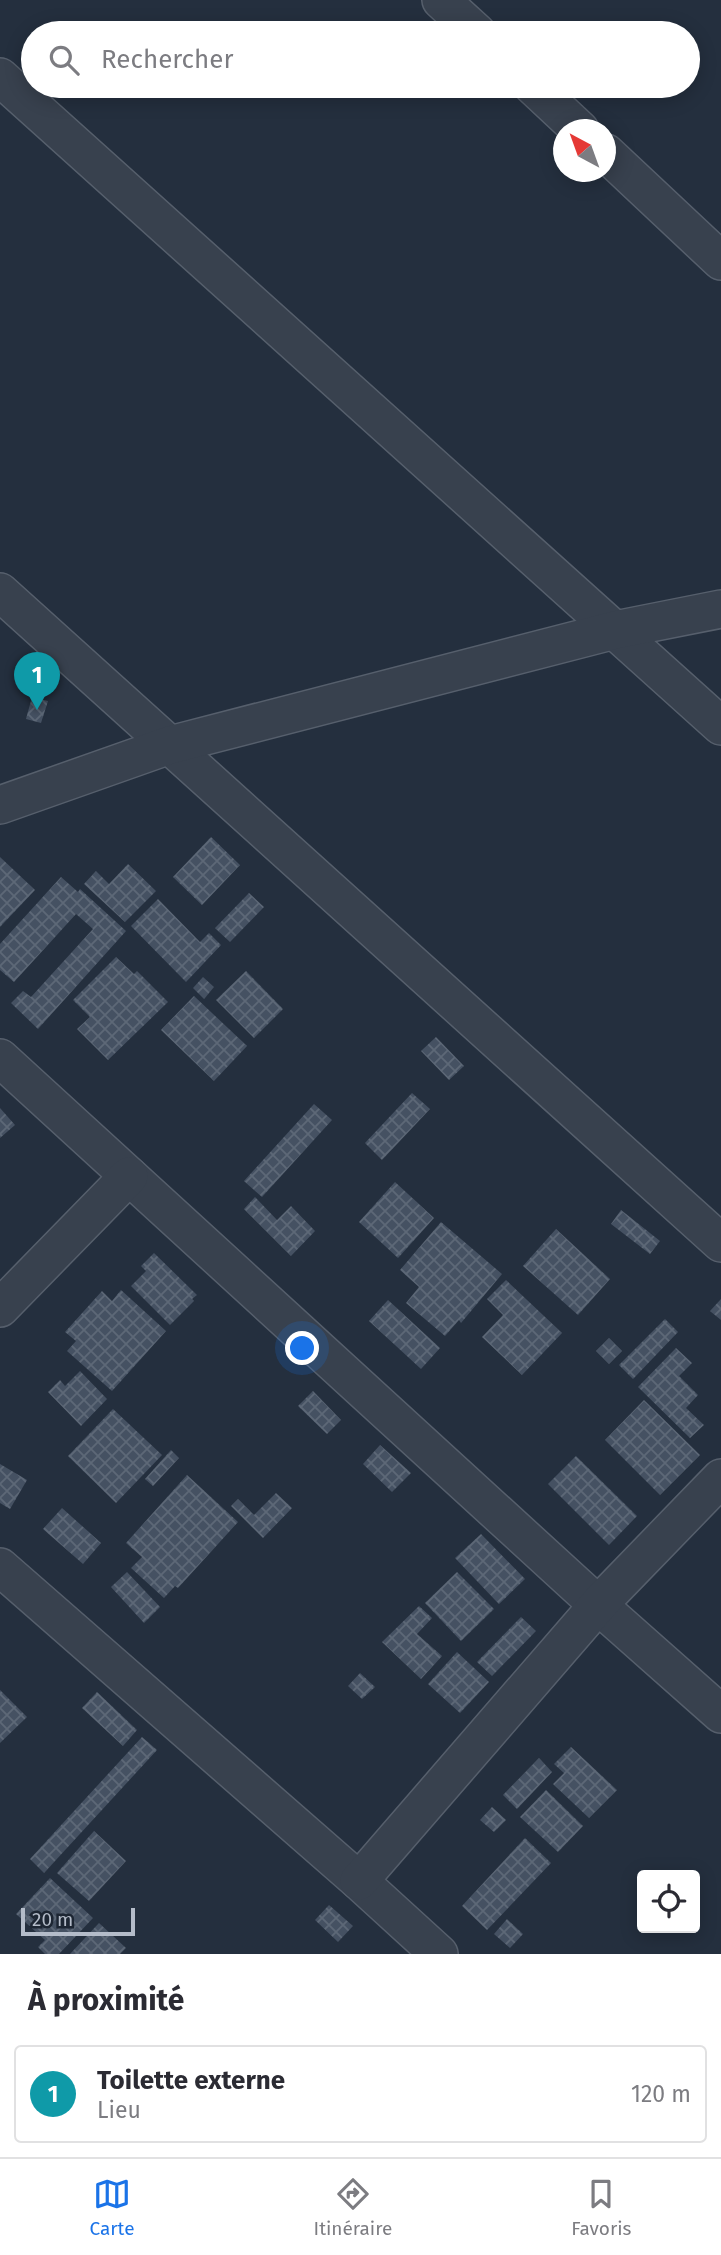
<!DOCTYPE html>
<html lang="fr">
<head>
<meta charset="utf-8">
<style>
  body { margin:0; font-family:"Fira Sans",sans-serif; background:#f2f2f3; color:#2b2b33 }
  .controls { position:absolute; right:21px; bottom:21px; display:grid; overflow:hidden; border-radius:7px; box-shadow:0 4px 18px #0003 }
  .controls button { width:63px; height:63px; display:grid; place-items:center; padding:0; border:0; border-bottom:2px solid #e1e1e2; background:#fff; color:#2b2b33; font:35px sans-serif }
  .compass { position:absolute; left:553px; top:119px; width:63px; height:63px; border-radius:50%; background:#fff; box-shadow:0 4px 18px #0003; rotate:319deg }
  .scale { position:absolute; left:21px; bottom:18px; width:114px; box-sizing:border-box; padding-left:7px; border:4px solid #b4bcc9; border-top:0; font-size:19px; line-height:24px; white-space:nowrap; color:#b4bcc9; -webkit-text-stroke:5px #1d2633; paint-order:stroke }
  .you { position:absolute; left:303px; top:1349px; width:24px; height:24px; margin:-18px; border:5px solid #fff; border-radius:50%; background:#1a73e8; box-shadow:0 0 0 10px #1a73e833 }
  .badge { display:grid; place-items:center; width:46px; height:46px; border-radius:50%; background:#1a73e8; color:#fff; font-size:23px; font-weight:700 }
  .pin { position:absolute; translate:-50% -58px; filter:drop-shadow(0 2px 4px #0008) }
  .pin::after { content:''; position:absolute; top:37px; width:24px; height:21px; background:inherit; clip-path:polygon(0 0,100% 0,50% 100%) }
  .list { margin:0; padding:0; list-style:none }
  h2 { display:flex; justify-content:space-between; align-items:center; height:91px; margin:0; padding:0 28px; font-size:30px }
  h2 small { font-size:23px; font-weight:400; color:#7c7c81 }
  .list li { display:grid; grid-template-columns:46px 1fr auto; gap:21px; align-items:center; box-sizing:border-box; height:98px; margin:0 14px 14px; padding:0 14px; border:2px solid #e1e1e2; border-radius:7px }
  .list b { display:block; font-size:26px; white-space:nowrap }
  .list p { margin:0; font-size:23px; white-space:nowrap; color:#7c7c81 }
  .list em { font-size:23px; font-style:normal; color:#7c7c81 }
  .icon { flex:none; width:38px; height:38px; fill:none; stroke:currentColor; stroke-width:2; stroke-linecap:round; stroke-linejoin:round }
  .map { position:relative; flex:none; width:721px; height:1954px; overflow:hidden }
  .search { position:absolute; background:#fff; box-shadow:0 4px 18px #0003; left:21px; right:21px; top:21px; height:77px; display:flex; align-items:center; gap:18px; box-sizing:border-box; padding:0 24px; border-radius:38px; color:#7c7c81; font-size:26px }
  .sheet { height:203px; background:#fff }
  nav { display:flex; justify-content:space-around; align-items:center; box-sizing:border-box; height:98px; border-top:2px solid #e1e1e2; background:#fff; font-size:19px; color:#7c7c81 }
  nav a { display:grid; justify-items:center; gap:4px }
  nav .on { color:#1a73e8 }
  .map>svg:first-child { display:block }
  .building { fill:url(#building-cross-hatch) }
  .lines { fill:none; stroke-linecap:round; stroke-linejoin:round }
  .street-casing { stroke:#565f6c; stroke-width:40 }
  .street { stroke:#38414e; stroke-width:37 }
</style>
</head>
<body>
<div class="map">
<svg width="721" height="1954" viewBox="0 0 721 1954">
  <defs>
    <pattern id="building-cross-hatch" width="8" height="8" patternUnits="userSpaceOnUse" patternTransform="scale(1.75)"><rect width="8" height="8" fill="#455162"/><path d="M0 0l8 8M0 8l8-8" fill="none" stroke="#5d6877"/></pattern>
  </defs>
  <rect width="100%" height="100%" fill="#242f3e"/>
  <g class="building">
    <path d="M32,697l16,4 -7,22 -15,-4z"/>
    <path d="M211,837l29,28 -38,40 -29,-28z"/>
    <path d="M0,857l35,33 -35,37z"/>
    <path d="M128,864l28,27 -31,31 -41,-38 12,-13 13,13z"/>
    <path d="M61,877l17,15 2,-3 46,42 -88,98 -27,-26 12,-12 8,6 62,-68 -17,-15 -62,68 -14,-12v-26z"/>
    <path d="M249,893l15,14 -34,35 -15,-14z"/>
    <path d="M158,899l42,43 9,-9 12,12 -35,37 -55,-56z"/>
    <path d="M116,957l18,17 3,-3 31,31 -60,58 -31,-31 13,-12 -17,-17z"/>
    <path d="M246,971l37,38 -29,29 -38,-38z"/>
    <path d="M203,977l11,10 -10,12 -11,-11z"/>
    <path d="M194,996l53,50 -33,35 -53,-51z"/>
    <path d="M436,1037l28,29 -15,14 -28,-29z"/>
    <path d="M412,1093l18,16 -48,51 -17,-17z"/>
    <path d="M314,1104l18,16 -70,77 -18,-16z"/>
    <path d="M0,1108l15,17 -15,13z"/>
    <path d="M395,1182l39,36 -36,40 -39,-36z"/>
    <path d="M255,1197l22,23 14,-14 24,25 -24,25 -47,-47z"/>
    <path d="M621,1210l39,31 -10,13 -39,-30z"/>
    <path d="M441,1222l61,52 -41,49 -2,-3 -14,16 -39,-33 13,-16 -19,-17z"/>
    <path d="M556,1229l54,50 -32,36 -55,-49z"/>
    <path d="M154,1253l43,42 -5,4 2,2 -24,24 -39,-39 15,-15 -5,-5z"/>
    <path d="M506,1280l56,53 -40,42 -40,-38 21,-22 -16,-16z"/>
    <path d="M121,1290l45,41 -54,60 -45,-40 9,-10 -11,-9 37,-41 10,10z"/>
    <path d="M721,1299v21l-11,-9z"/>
    <path d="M388,1300l52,48 -19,21 -52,-48z"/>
    <path d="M665,1319l13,13 -45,47 -14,-14z"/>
    <path d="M609,1338l13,13 -13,13 -13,-13z"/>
    <path d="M676,1348l16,15 -13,13 19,19 -12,13 18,17 -14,13 -52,-51z"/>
    <path d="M80,1371l27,28 -26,27 -33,-34 12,-12 5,6z"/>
    <path d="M313,1391l28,29 -14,14 -29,-28z"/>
    <path d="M644,1400l56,55 -40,40 -55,-55z"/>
    <path d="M113,1409l49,46 -46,48 -48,-47z"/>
    <path d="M380,1445l31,28 -19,19 -29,-28z"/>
    <path d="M171,1450l8,8 -26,28 -8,-7z"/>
    <path d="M576,1456l61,60 -28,29 -61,-61z"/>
    <path d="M0,1464l27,16 -17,29 -10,-6z"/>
    <path d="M187,1475l51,47 -60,66 -3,-2 -11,12 -33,-30 11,-11 -16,-14z"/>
    <path d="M276,1493l16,15 -29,30 -32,-32 7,-7 16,16z"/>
    <path d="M62,1508l39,35 -18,21 -40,-35z"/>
    <path d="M481,1534l44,45 -26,25 -44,-46z"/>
    <path d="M127,1572l33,35 -16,16 -33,-36z"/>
    <path d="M457,1572l37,37 -33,32 -36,-38z"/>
    <path d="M419,1606l13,12 -15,16 25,22 -21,23 -39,-37z"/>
    <path d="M521,1617l15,14 -44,45 -15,-14z"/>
    <path d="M457,1652l32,30 -29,31 -32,-29z"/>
    <path d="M360,1673l15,14 -13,12 -14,-13z"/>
    <path d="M0,1690l27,27 -27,26z"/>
    <path d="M97,1692l40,38 -14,16 -41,-38z"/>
    <path d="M142,1737l15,13 -113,123 -14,-14z"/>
    <path d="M571,1747l46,43 -28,28 -36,-34 11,-11 -10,-9z"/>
    <path d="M539,1758l13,14 -35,37 -14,-14z"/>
    <path d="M546,1790l37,36 -25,26 -38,-35z"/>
    <path d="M492,1807l14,13 -12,12 -14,-12z"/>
    <path d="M94,1831l32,30 -37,40 -32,-28z"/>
    <path d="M525,1838l26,25 -64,67 -25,-24z"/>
    <path d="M50,1878l43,40 -34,36h-14l-7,-7 7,-7 -29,-26z"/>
    <path d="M329,1905l24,21 -15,16 -23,-22z"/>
    <path d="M507,1919l16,15 -13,14 -16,-14z"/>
    <path d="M99,1923l27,25 -6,6h-50z"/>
  </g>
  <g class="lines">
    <g class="street-casing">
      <g id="street">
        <path d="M441,0l36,33"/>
        <path d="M0,77l721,649"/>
        <path d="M533,86l47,44"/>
        <path d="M606,153l115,108"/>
        <path d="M0,592l721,651"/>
        <path d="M0,805l170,-60 445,-115 106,-21"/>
        <path d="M0,1058l598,547 123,109"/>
        <path d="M0,1308l129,-132"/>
        <path d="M0,1567l359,314 80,73"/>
        <path d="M359,1881l239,-276 123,-127"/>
      </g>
    </g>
    <use href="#street" class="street"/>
  </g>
</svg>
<div class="controls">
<button><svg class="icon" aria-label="locate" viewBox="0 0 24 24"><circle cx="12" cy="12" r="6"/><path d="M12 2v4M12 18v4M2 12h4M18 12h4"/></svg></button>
</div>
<svg class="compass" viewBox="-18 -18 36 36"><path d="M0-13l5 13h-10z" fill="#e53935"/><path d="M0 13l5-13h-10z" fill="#7c7c81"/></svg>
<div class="scale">20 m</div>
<div class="you"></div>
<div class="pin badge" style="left:37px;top:710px;background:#0f9aa8">1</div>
<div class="search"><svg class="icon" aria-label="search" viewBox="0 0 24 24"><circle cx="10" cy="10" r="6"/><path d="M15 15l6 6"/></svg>Rechercher</div>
</div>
<section class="sheet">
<h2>À proximité<small></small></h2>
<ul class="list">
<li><span class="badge" style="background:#0f9aa8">1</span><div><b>Toilette externe</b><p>Lieu</p></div><em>120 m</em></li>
</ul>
</section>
<nav>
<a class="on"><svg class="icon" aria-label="map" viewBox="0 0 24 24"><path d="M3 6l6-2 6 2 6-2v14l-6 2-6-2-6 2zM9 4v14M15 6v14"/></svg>Carte</a>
<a><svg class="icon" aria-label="directions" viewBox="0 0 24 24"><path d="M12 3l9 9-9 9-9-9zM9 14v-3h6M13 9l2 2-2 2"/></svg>Itinéraire</a>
<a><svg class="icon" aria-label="saved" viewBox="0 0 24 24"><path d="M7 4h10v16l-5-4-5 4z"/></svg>Favoris</a>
</nav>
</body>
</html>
